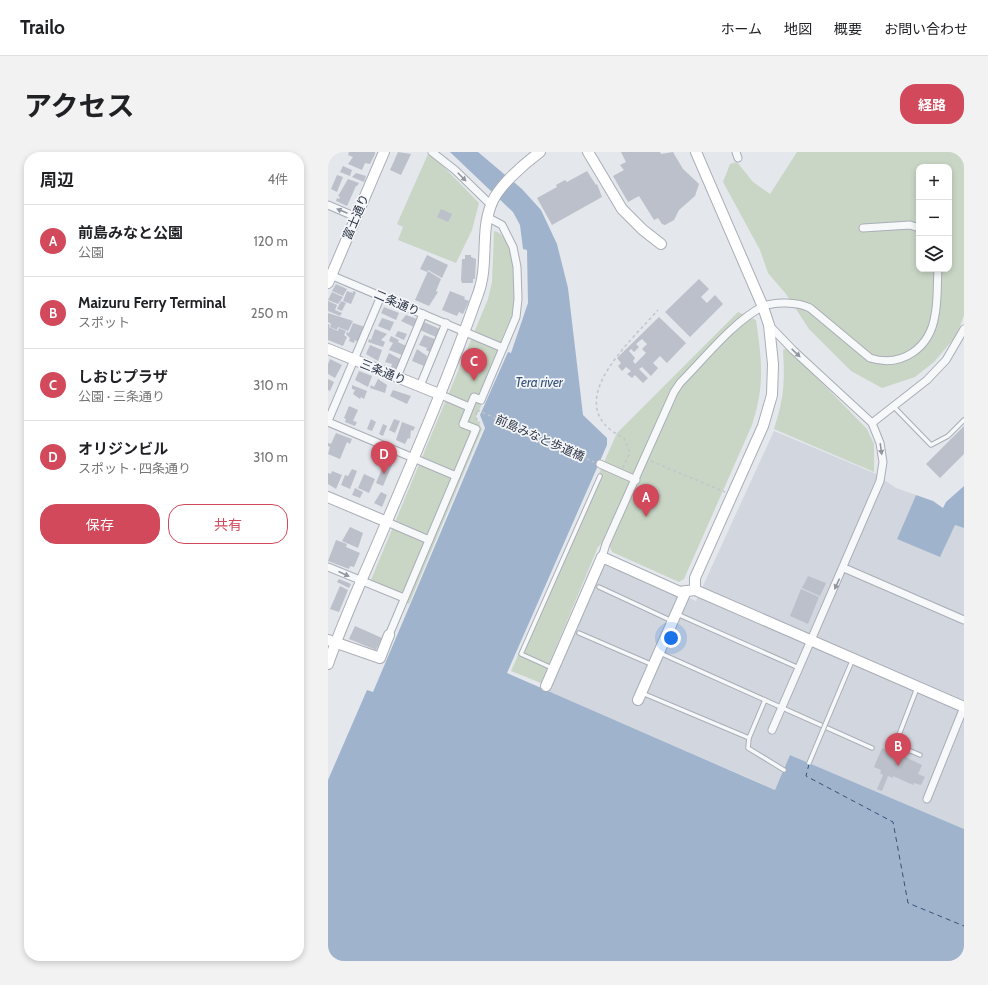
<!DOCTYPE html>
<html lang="ja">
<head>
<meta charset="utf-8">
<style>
  body { margin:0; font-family:Cabin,"Noto Sans JP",sans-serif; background:#f2f2f2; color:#202124 }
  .controls { position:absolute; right:12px; top:12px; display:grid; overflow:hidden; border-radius:8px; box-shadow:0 2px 6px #0003 }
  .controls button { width:36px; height:36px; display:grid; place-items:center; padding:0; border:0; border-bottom:1px solid #e0e0e0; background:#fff; color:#202124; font:20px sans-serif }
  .you { position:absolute; left:343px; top:486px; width:14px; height:14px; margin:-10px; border:3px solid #fff; border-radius:50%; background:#1a73e8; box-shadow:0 0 0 6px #1a73e833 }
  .badge { display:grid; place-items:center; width:26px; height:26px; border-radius:50%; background:#d1495b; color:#fff; font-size:13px; font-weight:700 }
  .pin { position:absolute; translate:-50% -33px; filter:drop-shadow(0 1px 2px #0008) }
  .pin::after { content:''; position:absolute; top:21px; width:14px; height:12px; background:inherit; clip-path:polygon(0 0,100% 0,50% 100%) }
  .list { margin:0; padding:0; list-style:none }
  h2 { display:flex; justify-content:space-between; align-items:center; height:52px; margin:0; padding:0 16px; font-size:17px }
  h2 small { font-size:13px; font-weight:400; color:#757577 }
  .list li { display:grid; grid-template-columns:26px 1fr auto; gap:12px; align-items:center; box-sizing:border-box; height:72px; padding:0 16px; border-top:1px solid #e0e0e0 }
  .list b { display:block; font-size:15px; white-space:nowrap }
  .list p { margin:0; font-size:13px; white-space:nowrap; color:#757577 }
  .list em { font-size:13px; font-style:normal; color:#757577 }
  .actions { display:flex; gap:8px; padding:12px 16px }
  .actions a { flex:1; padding:9px 0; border:1px solid #d1495b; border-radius:16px; text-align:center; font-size:14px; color:#d1495b }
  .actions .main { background:#d1495b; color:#fff }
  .icon { flex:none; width:22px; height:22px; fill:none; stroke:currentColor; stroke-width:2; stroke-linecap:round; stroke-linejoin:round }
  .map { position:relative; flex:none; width:636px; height:809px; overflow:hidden; border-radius:16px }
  header { display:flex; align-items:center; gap:24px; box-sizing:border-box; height:56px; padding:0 20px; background:#fff; border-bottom:1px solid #e0e0e0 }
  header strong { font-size:19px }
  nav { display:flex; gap:22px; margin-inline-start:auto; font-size:14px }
  .intro { display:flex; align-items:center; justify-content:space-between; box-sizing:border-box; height:96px; padding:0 24px }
  h1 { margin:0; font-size:28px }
  .button { padding:10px 18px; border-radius:16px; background:#d1495b; color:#fff; font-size:14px; font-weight:700 }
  main { display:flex; gap:24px; padding:0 24px }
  aside { flex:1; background:#fff; border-radius:16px; box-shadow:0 2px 6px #0003 }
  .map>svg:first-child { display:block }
  .built { fill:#d2d6de }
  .green { fill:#c9d6c5; fill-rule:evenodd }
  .water { fill:#9fb4cc }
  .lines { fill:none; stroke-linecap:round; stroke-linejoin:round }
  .ferry { stroke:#34527a; stroke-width:1; stroke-dasharray:5 4; stroke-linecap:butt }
  .building { fill:#bbc0ca; fill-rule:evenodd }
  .lane-casing { stroke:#a9aeb7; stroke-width:5.5 }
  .street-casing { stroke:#a9aeb7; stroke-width:9 }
  .secondary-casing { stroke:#a9aeb7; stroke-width:12 }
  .path { stroke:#c2c5cb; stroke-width:1.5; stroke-dasharray:3 3; stroke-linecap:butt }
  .lane { stroke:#f7f8fa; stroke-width:3.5 }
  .street { stroke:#f7f8fa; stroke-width:7 }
  .secondary { stroke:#fff; stroke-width:10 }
  .lane-bridge-casing { stroke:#a9aeb7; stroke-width:5.5; stroke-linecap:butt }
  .lane-bridge { stroke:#f7f8fa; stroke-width:3.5 }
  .oneway { fill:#9196a0 }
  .labels { text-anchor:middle; stroke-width:3.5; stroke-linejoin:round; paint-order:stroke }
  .street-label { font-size:12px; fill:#2b3445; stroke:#f4f6f9 }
  .water-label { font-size:13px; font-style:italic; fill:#34527a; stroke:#f4f6f9 }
</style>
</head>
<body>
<header>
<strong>Trailo</strong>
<nav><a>ホーム</a><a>地図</a><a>概要</a><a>お問い合わせ</a></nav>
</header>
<div class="intro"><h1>アクセス</h1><a class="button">経路</a></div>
<main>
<aside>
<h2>周辺<small>4件</small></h2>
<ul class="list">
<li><span class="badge">A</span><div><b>前島みなと公園</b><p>公園</p></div><em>120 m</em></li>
<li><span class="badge">B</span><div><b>Maizuru Ferry Terminal</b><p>スポット</p></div><em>250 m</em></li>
<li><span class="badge">C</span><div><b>しおじプラザ</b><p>公園 · 三条通り</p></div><em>310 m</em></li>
<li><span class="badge">D</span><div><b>オリジンビル</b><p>スポット · 四条通り</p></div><em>310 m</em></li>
</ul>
<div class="actions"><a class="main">保存</a><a>共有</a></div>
</aside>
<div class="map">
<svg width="636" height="809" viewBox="0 0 636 809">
  <rect width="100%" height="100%" fill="#e4e7ec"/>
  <path class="built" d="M446,279l100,42 22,15 20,7 -19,44 58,-14 9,3v301l-174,-74 -14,35 -228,-99 53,-125 9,-3 86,38z"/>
  <g class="green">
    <path d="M469,0h167v163l-7,20 -23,27 -19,15 -33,11 -31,-17 -42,-42 -23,-35 -18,-21 -8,-23 -37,-68 7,-18 7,-2 16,20 17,12zM591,15h30v102h-30z"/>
    <path d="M100,2l15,12 36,37 -7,27 -16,33 -58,-23 5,-13 -6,-3z"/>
    <path d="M166,79c19,3 24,52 22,69 -2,13 -10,28 -15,41l8,3 -33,73 6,12 -73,175 -41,-17 120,-288 4,-17z"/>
    <path d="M410,160l18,8c6,41 9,65 -4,105l-68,154 -5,3 -67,-30 -3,-7 -6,-3 -5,5 -57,136 -30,-12 106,-238z"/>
    <path d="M460,196l79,81 7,15v28l-100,-43c10,-30 11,-48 9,-79z"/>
  </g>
  <g class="water">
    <path d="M122,0h28l44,37 19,21 16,34 11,44 15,127 24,23v7l-100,228 268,117 15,-35 174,74v132h-636v-181l39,-90 6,2 112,-264 -5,-13 28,-63 3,1 17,-50 -1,-53 -4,-1 -3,-24 -7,-13z"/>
    <path d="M636,334v42l-9,-3 -15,32 -43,-18 19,-44 17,6 10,7 3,-6z"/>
  </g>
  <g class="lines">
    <path class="ferry" d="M481,612l-3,12 87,46 15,81 56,23"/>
  </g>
  <g class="building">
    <path d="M21,0h26v2l-5,10 -5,-1 -3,7 -14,-6 5,-7 -5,-2z"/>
    <path d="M70,0l13,2 -10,21 -11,-5z"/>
    <path d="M293,0h39l1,2 12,-2 10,17 16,15 -4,12 -16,14 -5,10 -9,5 -3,-1 -4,-6 -4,2 -15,-24 -11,6 -15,-26 11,-6 -4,-5 6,-3z"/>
    <path d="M15,14l9,4 -2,6 -10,-4z"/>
    <path d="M259,19l9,14 1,-1 5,13 -50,28 -15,-27 20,-11 -1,-2 9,-5 2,2z"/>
    <path d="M28,21l10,3 -2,6 -12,-5z"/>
    <path d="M9,23l6,2 -6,15 -6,-3z"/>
    <path d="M20,27l11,4 -2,3h-1l-9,20 -11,-5 1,-3 2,1 1,-2 -2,-1z"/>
    <path d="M113,57l11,5 -4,8 -11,-5z"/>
    <path d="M99,103l21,10 -6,13 -14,-8 -1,2 -7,-3z"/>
    <path d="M137,103h6v2l5,2 -1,20h-2v4h-11l-1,-3 1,-21h3z"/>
    <path d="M100,119l13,8 -5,12 2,1 -9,14 -14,-6z"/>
    <path d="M371,127l10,10 -8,8 6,6 8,-8 8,9 -33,33 -25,-25z"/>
    <path d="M8,132l11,5 -4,7 -11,-5z"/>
    <path d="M19,139l6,2v-2l3,1 -5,12 -8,-3z"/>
    <path d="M122,139l15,6 -1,2 5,2 -6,13 -4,-2 -2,4 -15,-6z"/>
    <path d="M4,140l11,5 -5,7 -10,-4z"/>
    <path d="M0,149l9,4 -2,5 7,3 -2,3 -12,-5z"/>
    <path d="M13,149l5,2 -4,8 -5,-2z"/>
    <path d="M56,155l15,6 -3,7 -15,-7z"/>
    <path d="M0,161l25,8 -5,10 -10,-4 -1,3 -7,-3 1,-3 -3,-2z"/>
    <path d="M78,163l11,4 -3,8 -13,-6z"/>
    <path d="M331,165l27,26 -19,20 -7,-7 -7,7 5,5 -7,8 -9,-9 -3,2 9,9 -5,5 -8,-8 -3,3 -5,-4 4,-3 -5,-4 -4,4 -4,-5 3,-3 -4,-5zM314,187l5,5 -5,5 4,4 -11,11 -2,-3 2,-3 -6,-7 2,-2 3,3 5,-5 -3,-3z"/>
    <path d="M54,166l12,4 -4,9 -12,-5z"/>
    <path d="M96,170l16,7 -4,8 -16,-7z"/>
    <path d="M25,171l12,4 -7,15 -3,-2 -1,3 -5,-2 1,-3 -4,-4 1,-2 2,1z"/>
    <path d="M0,172l2,1 -1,2 9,4 1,-3 7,3 -2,4 3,2 -4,9 -15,-6z"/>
    <path d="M47,177l12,5 -6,6 4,2 -2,5 -15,-5 1,-3 2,1z"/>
    <path d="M70,179l9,3 -3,6 -9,-4z"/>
    <path d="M96,183l11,4 -5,13 -4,-2 1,-2 -8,-3z"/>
    <path d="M63,184l8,4 -1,2 8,4 -4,9 -13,-5 4,-7 -4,-2z"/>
    <path d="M42,193l12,5 -4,11 -12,-7z"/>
    <path d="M89,197l10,7 -3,10 -12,-5z"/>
    <path d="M61,201l11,6 -4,10 -5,-2 1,-3 -7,-2z"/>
    <path d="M2,207l12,6 -7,13 -7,-4v-10z"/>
    <path d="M31,219l13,5 -4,11 -13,-7z"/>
    <path d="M0,227l6,3 -4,9 -2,-1z"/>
    <path d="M50,227l9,6 -2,8 -15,-5 1,-3 3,2z"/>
    <path d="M24,233l15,6 -3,8 -3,-2 -1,2 -7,-5 2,-4 -3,-1z"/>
    <path d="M65,238l18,6 -4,8 -17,-8z"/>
    <path d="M21,254l9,4 -5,11 4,1 -2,4 -10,-4 1,-3 -2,-1z"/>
    <path d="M43,267l5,3 -4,9 -5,-2z"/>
    <path d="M66,267l6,2 -5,12 -6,-3z"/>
    <path d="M74,270l13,5 -2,4 -2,-1 -1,9 -2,-1 -3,6 -9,-4z"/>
    <path d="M55,272l4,2 -4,10 -4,-2z"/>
    <path d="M636,274v28l-24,24 -14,-14z"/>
    <path d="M8,281l16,6 -2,5 -3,-2 -7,17 -12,-5 2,-7 -2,-1v-3l3,1z"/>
    <path d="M57,310l7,3 -9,21 -7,-3z"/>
    <path d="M24,317l5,2 -7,18 -9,-4 4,-10 3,1z"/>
    <path d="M4,319l10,4 -6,14 -8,-5v-11l3,1z"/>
    <path d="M36,322l11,5 -6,14 -11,-5z"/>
    <path d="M27,336l8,4 -3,6 -8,-3z"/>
    <path d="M325,339l8,4 -2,4 -8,-3z"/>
    <path d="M53,340l6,3 -5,12 -8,-4z"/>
    <path d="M22,375l13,6 -5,15 -16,-7z"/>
    <path d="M8,388l11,4 -1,3 14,6 -6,14 -4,-1 -1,3 -21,-8z"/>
    <path d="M480,424l18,7 -6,13 -18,-8z"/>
    <path d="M11,427l12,5 -2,4 -12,-6z"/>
    <path d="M12,434l8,4 -9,22 -9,-3z"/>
    <path d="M473,437l18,8 -11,27 -18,-8z"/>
    <path d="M27,474l27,12 -6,12 -27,-11z"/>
    <path d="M554,596l10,5 1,-2 29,14 -4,9 7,3 -4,8 -7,-2 -1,2 -20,-9v2l-5,-2 -6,15 -5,-2 6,-14 -3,-2 1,-3 -7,-3z"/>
  </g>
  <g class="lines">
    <g class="lane-casing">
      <g id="lane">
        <path d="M566,255l37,38 17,-9 16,-16"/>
        <path d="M271,435l73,34"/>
        <path d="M349,462l122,54"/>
        <path d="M251,481l74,32"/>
        <path d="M332,501l212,95"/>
        <path d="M224,516l-31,-14 79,-178"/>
        <path d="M513,535l11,-26"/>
        <path d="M589,536l-20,52 2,6 21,9"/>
        <path d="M314,541l107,45"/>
        <path d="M437,548l-16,38 -1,10 36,22"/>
      </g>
    </g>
    <g class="street-casing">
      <g id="street">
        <path d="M104,0l23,18 36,35"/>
        <path d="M408,0l2,6"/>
        <path d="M0,53l28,12"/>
        <path d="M535,76l47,-3 9,3"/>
        <path d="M0,122l175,74"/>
        <path d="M441,173l24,25 79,73 8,20 3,19 -3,19 -108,249"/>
        <path d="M69,225l26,-63"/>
        <path d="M92,234l26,-63"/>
        <path d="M111,242l30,13"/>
        <path d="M0,269l53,-125"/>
        <path d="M0,270l128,54"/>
        <path d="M544,271l55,-43 19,-20 18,-31"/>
        <path d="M272,312l36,16"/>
        <path d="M59,370l42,18"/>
        <path d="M274,405l4,-13 68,-152 6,-9c23,-23 54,-62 82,-76 12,-6 36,-5 48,1l60,50c32,10 60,-10 65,-43 3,-15 2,-31 3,-46"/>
        <path d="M0,415l76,31"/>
        <path d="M516,416l120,52"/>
        <path d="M61,483l87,-206 -13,-5 11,-27 7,3 35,-83 2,-18 -1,-32 -4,-20 -11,-22 -15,-8"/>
        <path d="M599,647l37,-92"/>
      </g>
    </g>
    <g class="secondary-casing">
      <g id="secondary">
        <path d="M260,0l34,57 21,21 18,14"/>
        <path d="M0,131l56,-131"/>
        <path d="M0,197l111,45"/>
        <path d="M0,345l59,25"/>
        <path d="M367,438v-12l68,-152 9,-31 1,-31 -4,-39 -6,-18 -67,-155"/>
        <path d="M0,488l52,18 9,-23"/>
        <path d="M0,512c17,-49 39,-95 59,-143 32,-75 64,-150 91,-227 11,-29 2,-61 13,-89 6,-18 34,-42 49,-53"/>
        <path d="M218,534l56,-129 78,35 15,-2 269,117"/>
        <path d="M310,548l48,-109"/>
      </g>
    </g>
    <g class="path">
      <path d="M149,258l117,52"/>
      <path d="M149,260l-2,5 5,6"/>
      <path d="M323,309l74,31"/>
      <path d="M295,316l7,-16 -6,-14c-67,-32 5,-95 34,-128"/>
    </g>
    <use href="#lane" class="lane"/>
    <use href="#street" class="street"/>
    <use href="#secondary" class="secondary"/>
    <g class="lane-bridge-casing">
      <path id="lane-bridge" d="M481,611l32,-76"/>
    </g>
    <use href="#lane-bridge" class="lane-bridge"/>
  </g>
  <defs><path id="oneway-solid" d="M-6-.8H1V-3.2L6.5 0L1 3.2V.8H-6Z"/></defs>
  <g class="oneway">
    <use href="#oneway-solid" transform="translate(134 25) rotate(45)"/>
    <use href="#oneway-solid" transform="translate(14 59) rotate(-157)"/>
    <use href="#oneway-solid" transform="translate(468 201) rotate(43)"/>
    <use href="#oneway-solid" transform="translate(553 297) rotate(82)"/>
    <use href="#oneway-solid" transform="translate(16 422) rotate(24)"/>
    <use href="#oneway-solid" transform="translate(509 432) rotate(115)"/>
  </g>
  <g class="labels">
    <g class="street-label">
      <text transform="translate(28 65) rotate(-67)" y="4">富士通り</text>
      <text transform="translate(69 151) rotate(23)" y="4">二条通り</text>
      <text transform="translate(55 220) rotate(22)" y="4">三条通り</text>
      <text transform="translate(212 286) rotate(24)" y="4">前島みなと歩道橋</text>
    </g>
    <g class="water-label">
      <text x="211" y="235">Tera river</text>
    </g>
  </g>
</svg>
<div class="controls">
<button>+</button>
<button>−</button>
<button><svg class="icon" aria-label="layers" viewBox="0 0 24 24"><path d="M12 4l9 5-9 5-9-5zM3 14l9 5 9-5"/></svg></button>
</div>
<div class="you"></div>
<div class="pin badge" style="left:318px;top:365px">A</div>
<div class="pin badge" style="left:570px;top:614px">B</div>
<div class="pin badge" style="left:146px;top:229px">C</div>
<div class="pin badge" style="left:56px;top:322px">D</div>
</div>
</main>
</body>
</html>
